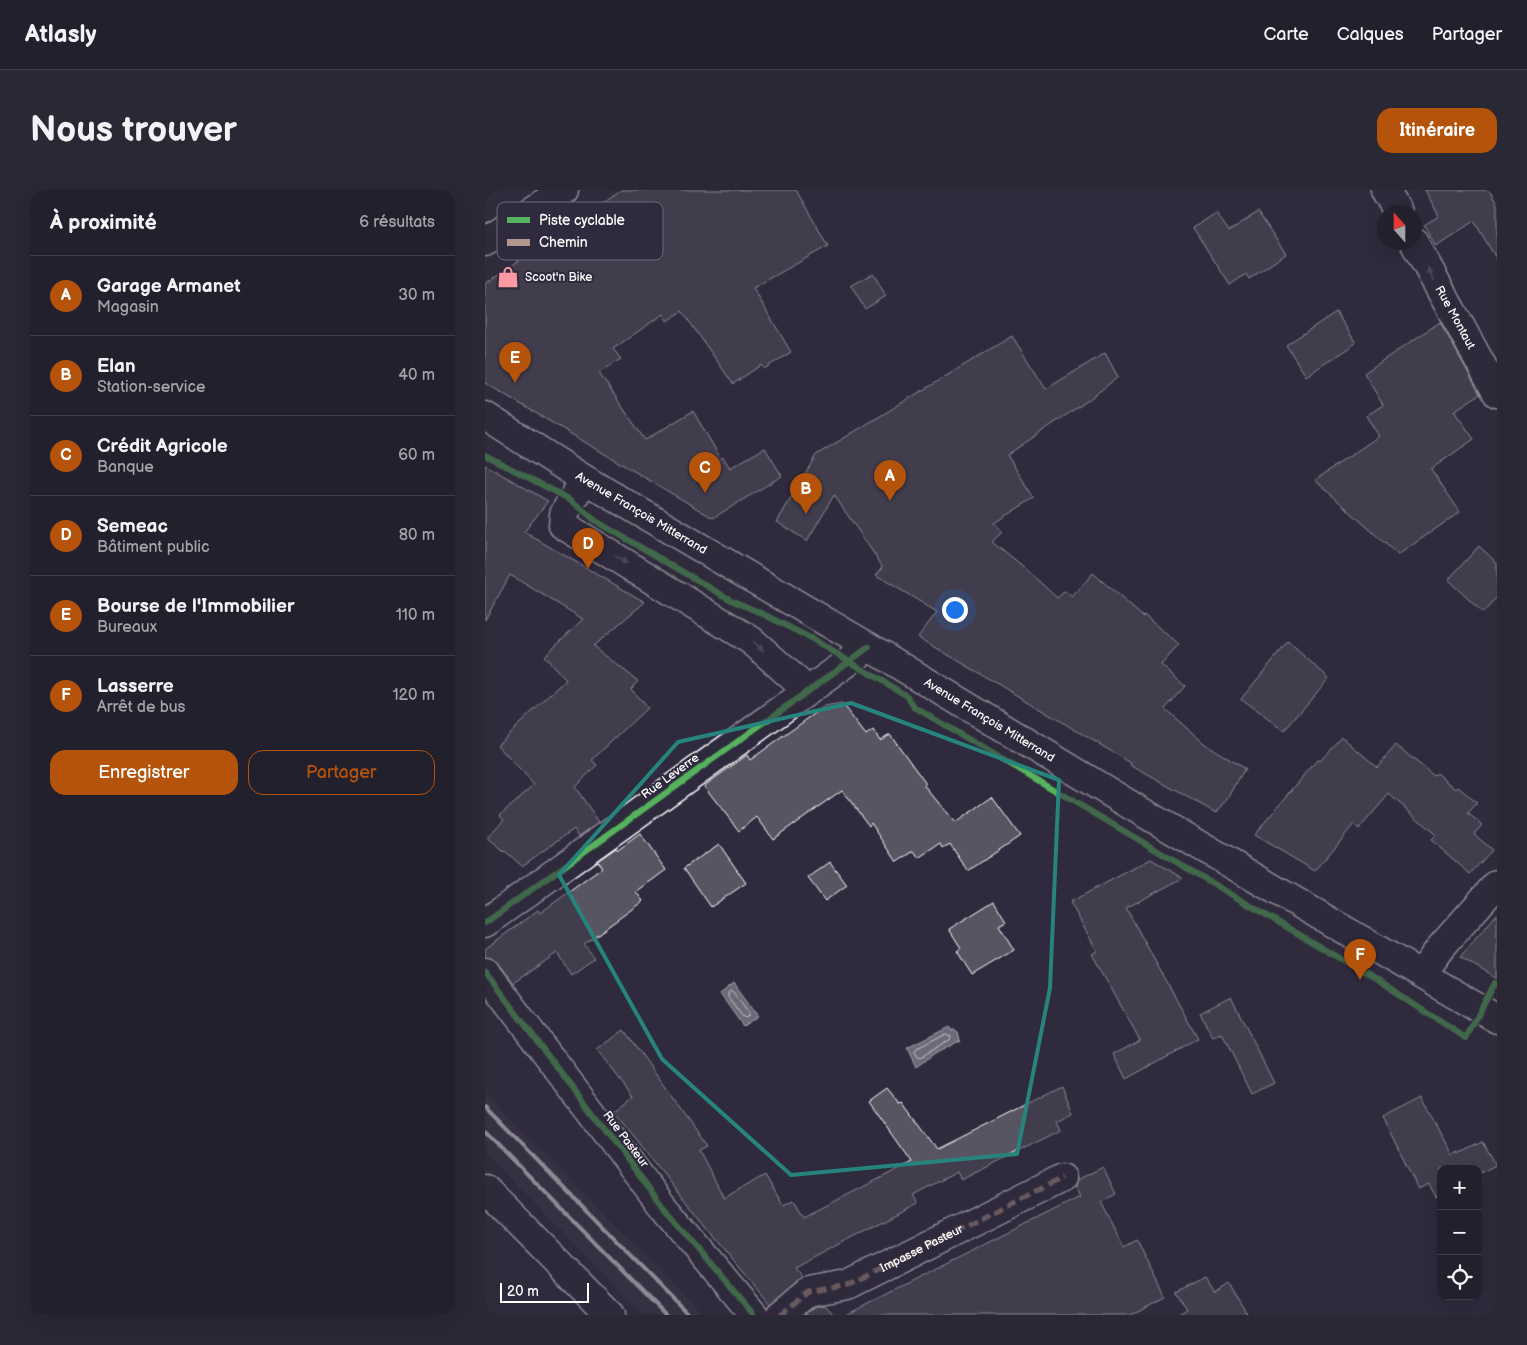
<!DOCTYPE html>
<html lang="fr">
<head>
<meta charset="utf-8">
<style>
  body { margin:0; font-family:"Balsamiq Sans",sans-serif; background:#2b2836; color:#f1f3f6 }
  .controls { position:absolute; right:15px; bottom:15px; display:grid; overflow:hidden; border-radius:10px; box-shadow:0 5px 20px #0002 }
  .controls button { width:45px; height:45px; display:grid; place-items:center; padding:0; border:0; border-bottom:1px solid #403e4a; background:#23202e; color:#f1f3f6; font:25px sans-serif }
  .compass { position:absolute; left:892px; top:15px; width:45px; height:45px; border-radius:50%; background:#23202e; box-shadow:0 5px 20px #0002; rotate:339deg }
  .scale { position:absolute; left:15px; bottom:12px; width:89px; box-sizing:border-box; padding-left:5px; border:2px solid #fff; border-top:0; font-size:14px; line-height:18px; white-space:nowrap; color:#fff; -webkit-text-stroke:4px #2f2a3d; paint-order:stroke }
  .you { position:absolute; left:469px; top:419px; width:18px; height:18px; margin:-12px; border:4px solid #fff; border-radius:50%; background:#1a73e8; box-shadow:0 0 0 8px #1a73e833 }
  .badge { display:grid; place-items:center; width:32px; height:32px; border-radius:50%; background:#b45309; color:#fff; font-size:16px; font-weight:700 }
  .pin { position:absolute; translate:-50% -41px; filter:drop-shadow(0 1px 2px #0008) }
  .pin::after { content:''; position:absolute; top:26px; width:18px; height:15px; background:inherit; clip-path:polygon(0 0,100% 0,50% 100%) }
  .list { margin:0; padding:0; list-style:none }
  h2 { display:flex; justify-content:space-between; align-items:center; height:65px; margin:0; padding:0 20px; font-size:21px }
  h2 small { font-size:16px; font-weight:400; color:#a3a3aa }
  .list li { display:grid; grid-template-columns:32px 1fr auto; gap:15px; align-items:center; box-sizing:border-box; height:80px; padding:0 20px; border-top:1px solid #403e4a }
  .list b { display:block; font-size:19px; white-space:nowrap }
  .list p { margin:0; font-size:16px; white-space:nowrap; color:#a3a3aa }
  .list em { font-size:16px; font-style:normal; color:#a3a3aa }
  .actions { display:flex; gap:10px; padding:15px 20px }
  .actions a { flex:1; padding:11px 0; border:1px solid #b45309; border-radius:15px; text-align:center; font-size:18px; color:#b45309 }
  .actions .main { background:#b45309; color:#fff }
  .icon { flex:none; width:28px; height:28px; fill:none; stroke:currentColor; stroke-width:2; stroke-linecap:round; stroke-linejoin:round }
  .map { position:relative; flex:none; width:1012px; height:1125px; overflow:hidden; border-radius:15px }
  header { display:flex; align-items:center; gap:30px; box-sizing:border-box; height:70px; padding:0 25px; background:#23202e; border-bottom:1px solid #403e4a }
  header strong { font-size:24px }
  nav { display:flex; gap:28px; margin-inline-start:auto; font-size:18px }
  .intro { display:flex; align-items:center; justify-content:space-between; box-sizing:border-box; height:120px; padding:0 30px }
  h1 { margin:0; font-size:35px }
  .button { padding:12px 22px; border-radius:15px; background:#b45309; color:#fff; font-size:18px; font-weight:700 }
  main { display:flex; gap:30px; padding:0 30px }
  aside { flex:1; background:#23202e; border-radius:15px; box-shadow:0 5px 20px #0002 }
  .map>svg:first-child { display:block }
  .built { fill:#3c3749 }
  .water { fill:#6d6a77; stroke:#a7a6ad }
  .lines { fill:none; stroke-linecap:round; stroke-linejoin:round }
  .shore { stroke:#c5c3c9; stroke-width:1 }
  .building { fill:#595564; stroke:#fff }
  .minor-casing { stroke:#fff; stroke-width:31 }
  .major-casing { stroke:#fff; stroke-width:31 }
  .minor { stroke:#2f2a3d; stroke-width:28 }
  .major { stroke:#2f2a3d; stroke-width:28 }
  .rail { stroke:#fff; stroke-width:4 }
  .quiet { stroke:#b2968c; stroke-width:5; stroke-dasharray:10 5; stroke-linecap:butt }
  .cycleway-casing { stroke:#2f2a3d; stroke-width:9 }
  .cycleway { stroke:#56b35d; stroke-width:6 }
  .oneway { fill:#6d6a77 }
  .marked { fill:none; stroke:#27847c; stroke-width:4; stroke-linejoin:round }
  .labels { text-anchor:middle; stroke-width:4; stroke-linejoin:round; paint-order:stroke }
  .poi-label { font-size:12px; fill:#fff; stroke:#2f2a3d; text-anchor:start }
  .street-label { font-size:12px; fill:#fff; stroke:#2f2a3d }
  .key { fill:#2f2a3d; stroke:#6d6a77; stroke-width:1 }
  .key-label { font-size:14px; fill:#fff }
</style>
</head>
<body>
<header>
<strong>Atlasly</strong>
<nav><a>Carte</a><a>Calques</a><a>Partager</a></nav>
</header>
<div class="intro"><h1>Nous trouver</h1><a class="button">Itinéraire</a></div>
<main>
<aside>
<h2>À proximité<small>6 résultats</small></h2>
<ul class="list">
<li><span class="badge">A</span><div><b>Garage Armanet</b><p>Magasin</p></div><em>30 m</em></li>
<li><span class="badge">B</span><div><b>Elan</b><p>Station-service</p></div><em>40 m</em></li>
<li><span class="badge">C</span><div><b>Crédit Agricole</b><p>Banque</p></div><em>60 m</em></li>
<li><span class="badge">D</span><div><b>Semeac</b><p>Bâtiment public</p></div><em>80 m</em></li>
<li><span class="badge">E</span><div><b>Bourse de l'Immobilier</b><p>Bureaux</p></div><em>110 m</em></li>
<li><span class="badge">F</span><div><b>Lasserre</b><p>Arrêt de bus</p></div><em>120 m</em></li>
</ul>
<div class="actions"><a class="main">Enregistrer</a><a>Partager</a></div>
</aside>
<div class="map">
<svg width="1012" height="1125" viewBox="0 0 1012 1125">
  <rect width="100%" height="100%" fill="#2f2a3d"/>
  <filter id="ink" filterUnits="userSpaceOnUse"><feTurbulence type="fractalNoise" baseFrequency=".02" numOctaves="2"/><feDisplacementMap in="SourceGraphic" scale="10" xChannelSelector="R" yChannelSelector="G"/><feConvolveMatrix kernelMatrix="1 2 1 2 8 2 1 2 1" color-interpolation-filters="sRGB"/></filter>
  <g filter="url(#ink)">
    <path class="built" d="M0,903l220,222h-62l-158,-162z"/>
    <g class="water">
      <path d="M249,793l24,33 -15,10 -23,-32z"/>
      <path d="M464,837l2,3h4l3,2 2,8 -26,14 -18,13 -9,-19z"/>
    </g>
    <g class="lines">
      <g class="shore">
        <path d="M247,801l2,1 15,21v2l-3,3 -3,-1 -15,-20v-3z"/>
        <path d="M461,844l5,2 -1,3 -30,19 -3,-1 -3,-5 1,-2z"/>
      </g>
    </g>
    <g class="building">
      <path d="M136,0h175l32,56 -75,42 38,64 -27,17 -3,-4 -28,19 -51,-73 -15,10 -4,-7 -50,35 8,10 -22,14 46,67 48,-29 28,48 2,-2 7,11 35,-20 17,28 -69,42 -228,-135v-99z"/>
      <path d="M940,0h64l8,14v56l-23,-39 -38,25 -12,-21 15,-9z"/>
      <path d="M773,22l28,42 -37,25 -3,-5 -16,11 -37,-57 23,-15 13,18z"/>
      <path d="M388,83l13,23 -21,13 -14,-23z"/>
      <path d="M851,122l20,31 -50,33 -20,-31z"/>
      <path d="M955,132l40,72 -26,17 20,28 -43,30 29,43 -62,43 -83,-75 64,-44 -13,-20 17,-11 -19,-32z"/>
      <path d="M527,146l34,53 59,-36 13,24 -31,24 -80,54 27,43 -40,25 8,9 -10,10 38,31 27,25 8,-7 7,6 21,-24 50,44 1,-2 35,30 -18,20 24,21 -20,23 40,35 40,25 -18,31 -11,13 -86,-48 1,-2 -213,-126 19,-25 -61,-37 7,-8 -49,-72 -27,46 -30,-19 39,-67z"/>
      <path d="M0,275l63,36 -24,31 121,70 -52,44 45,35 -7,8 16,19 -55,52 5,5 -22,22 24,35 -20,14 -5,-7 -52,37 -17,-15 -1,1 -17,-14 17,-19 -4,-4 34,-30 -37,-40 69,-65 -22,-24 39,-37 -73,-44 -25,45z"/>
      <path d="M994,356l18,17v34l-14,16 -35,-33z"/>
      <path d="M803,452l41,36 -45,53 -43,-32z"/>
      <path d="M357,514l24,31 7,-5 7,10 10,-6 36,50 -2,1 31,38 37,-26 28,39 -52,35 -18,-27 -7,4 -2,-4 -22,14 -5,-7 -17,11 -26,-39 -2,3 -27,-36 -69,49 -16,-22 -18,14 -35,-45 43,-31 3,5 74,-53z"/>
      <path d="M857,547l35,30 19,-22 38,31 3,-3 19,16 2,-2 19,16 -9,10 14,12 -8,9 18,16 -22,24 -39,-34 5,-5 -47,-41 -30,35 -5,-5 -39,47 -61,-36 64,-76 2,2z"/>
      <path d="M155,644l26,36 -30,22 7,9 -59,43 10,14 -23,16 -14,-21 -44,30 -16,-21 -6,-4 -6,-1v-8l53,-39 2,3 62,-45 -5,-7 19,-13 2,2z"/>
      <path d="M234,654l27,39 -35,24 -27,-39z"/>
      <path d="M666,669l32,19 -57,30 72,131 -72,40 -12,-25 26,-14 -48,-86 5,-3 -27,-49z"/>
      <path d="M345,672l17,23 -22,16 -17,-23z"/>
      <path d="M509,711l12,20 -7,4 15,25 -42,25 -15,-24 4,-3 -12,-19z"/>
      <path d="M1012,724v65l-37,-22z"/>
      <path d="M746,807l43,86 -22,11 -30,-60 -9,4 -13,-25z"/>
      <path d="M139,840l83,116 -8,4 25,48 41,-23 18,30 11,-5 10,17 108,-55 -43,-61 18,-13 13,16 3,-1 34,46 125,-63 11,27 -16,8 4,9 -100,50 -4,-8 -44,23 5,8 -124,65 8,10 -32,26 -68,-82 -88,-111 19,-15 -36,-46z"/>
      <path d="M937,908l31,57 6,-3v2l24,-12 13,23 -18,9v-5h-37v26l-5,2 -7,-13 -11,5 -35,-71z"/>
      <path d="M618,977l13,27 -15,8 23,45 13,-7 28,57 -35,18h-286l236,-118 -5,-10 2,-7z"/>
      <path d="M720,1087l10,15 14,-9 19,32h-71l10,-6 -11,-17z"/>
      <path d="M340,1115l9,10h-29l10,-8z"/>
    </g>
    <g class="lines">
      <g class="minor-casing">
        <g id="minor">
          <path d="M900,0l13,22"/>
          <path id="s1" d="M929,52l83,151"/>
          <path d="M99,289l-20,35 -1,11 189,116 56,50"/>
          <path d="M0,733l384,-276"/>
          <path d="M0,782l179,236 90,107"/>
          <path d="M936,784l20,-27 56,-63"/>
          <path d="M0,999l125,126"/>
          <path id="s2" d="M295,1125l28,-23 40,-7 214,-107"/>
        </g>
      </g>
      <g class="major-casing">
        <g id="major">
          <path d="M0,52l79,-52"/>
          <path id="s3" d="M0,226l99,63 285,168 268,162 360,210"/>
        </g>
      </g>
      <use href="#minor" class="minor"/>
      <use href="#major" class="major"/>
      <g class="rail">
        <path d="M0,917l204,208"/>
        <path d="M0,941l181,184"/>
      </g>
      <path class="quiet" d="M295,1125l28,-23 40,-7 214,-107"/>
      <g class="cycleway-casing">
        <g id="cycleway">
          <path d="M0,265l86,45 25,21 135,79 30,13 53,27 93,56 7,11 462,273 90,58 29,-55 2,1"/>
          <path d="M0,733l384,-276"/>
          <path d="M0,782l179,236 90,107"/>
        </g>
      </g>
      <use href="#cycleway" class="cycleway"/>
    </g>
    <defs><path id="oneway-solid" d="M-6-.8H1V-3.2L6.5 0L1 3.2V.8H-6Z" transform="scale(1.25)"/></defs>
    <g class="oneway">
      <use href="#oneway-solid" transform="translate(946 84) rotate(-119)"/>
      <use href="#oneway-solid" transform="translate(136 370) rotate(32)"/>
      <use href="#oneway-solid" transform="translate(273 456) rotate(41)"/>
    </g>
  </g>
  <path d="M0 0H1012V1125H0ZM366,513l208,77 -9,208 -33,166 -226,21 -129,-116 -103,-184 119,-133z" fill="#2f2a3d" fill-opacity=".55" fill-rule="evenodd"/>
  <path class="marked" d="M366,513l208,77 -9,208 -33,166 -226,21 -129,-116 -103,-184 119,-133z"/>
  <defs>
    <g id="shop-bare" transform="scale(1.725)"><path d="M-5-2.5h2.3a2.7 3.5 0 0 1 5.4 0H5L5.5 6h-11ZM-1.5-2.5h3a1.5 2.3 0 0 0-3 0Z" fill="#ff9aa2" stroke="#2f2a3d" stroke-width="2.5" paint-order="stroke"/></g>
  </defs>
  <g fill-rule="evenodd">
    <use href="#shop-bare" x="23" y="87"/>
  </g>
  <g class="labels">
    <g class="poi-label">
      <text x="40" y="91">Scoot'n Bike</text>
    </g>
    <g class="street-label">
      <text dy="4" stroke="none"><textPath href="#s1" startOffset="86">Rue Montaut</textPath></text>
      <text dy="4" stroke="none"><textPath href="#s3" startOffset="184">Avenue François Mitterrand</textPath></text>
      <text dy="4" stroke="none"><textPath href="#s3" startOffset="589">Avenue François Mitterrand</textPath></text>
      <text transform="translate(185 586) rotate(-36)" y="4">Rue Leverre</text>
      <text transform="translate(141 949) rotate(53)" y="4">Rue Pasteur</text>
      <text dy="4" stroke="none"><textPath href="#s2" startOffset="159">Impasse Pasteur</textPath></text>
    </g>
  </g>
  <rect x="12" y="12" width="166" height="58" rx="8" class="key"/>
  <rect x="22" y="27" width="23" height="6" fill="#56b35d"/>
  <rect x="22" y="49" width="23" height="7" fill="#b2968c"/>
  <g class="key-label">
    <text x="54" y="35">Piste cyclable</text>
    <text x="54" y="57">Chemin</text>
  </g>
</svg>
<div class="controls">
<button>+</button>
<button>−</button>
<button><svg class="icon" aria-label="locate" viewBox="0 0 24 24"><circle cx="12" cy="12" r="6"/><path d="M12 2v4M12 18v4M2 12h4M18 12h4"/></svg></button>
</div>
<svg class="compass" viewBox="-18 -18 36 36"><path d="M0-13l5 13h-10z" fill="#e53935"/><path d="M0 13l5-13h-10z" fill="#a3a3aa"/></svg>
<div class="scale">20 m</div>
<div class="you"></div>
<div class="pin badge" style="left:405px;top:311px">A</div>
<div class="pin badge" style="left:321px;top:324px">B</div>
<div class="pin badge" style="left:220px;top:303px">C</div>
<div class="pin badge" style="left:103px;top:379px">D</div>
<div class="pin badge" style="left:30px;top:193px">E</div>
<div class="pin badge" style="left:875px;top:790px">F</div>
</div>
</main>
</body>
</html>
